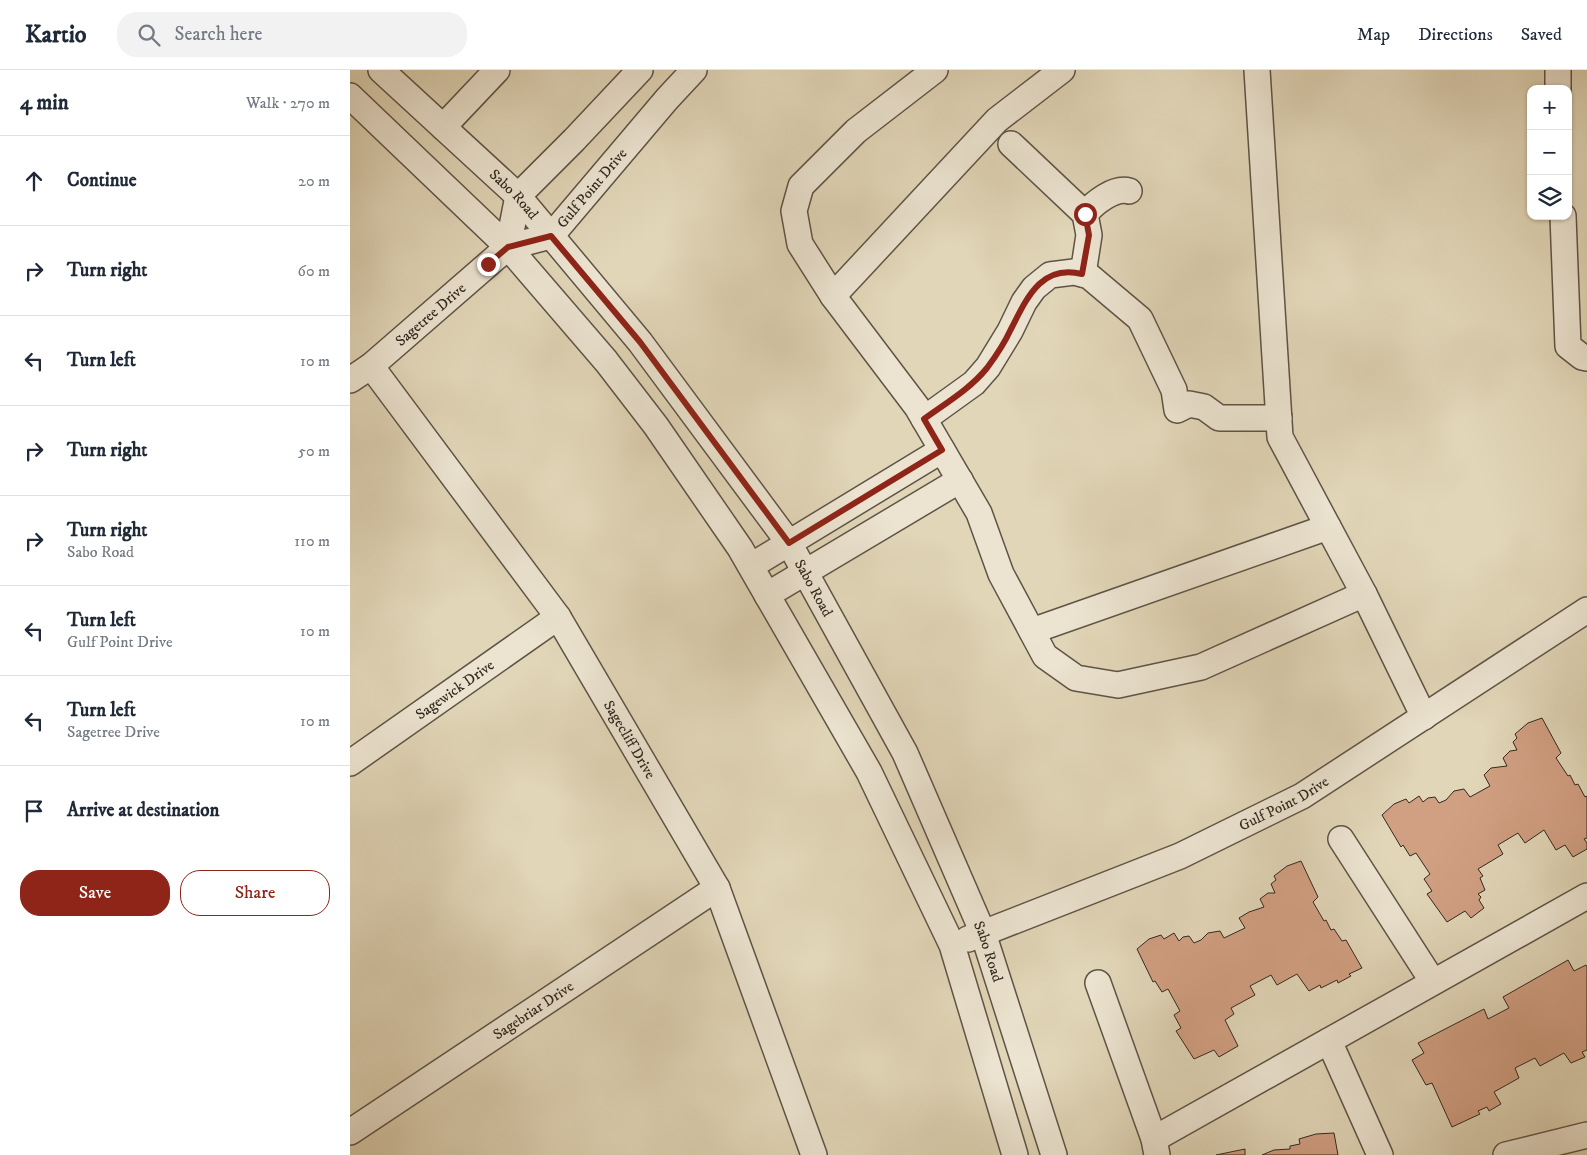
<!DOCTYPE html>
<html lang="en">
<head>
<meta charset="utf-8">
<style>
  body { margin:0; font-family:"IM FELL DW Pica",serif; background:#f2f2f3; color:#1f2937 }
  .controls { position:absolute; right:15px; top:15px; display:grid; overflow:hidden; border-radius:10px; box-shadow:0 1px 4px #0004 }
  .controls button { width:45px; height:45px; display:grid; place-items:center; padding:0; border:0; border-bottom:1px solid #e0e1e3; background:#fff; color:#1f2937; font:25px sans-serif }
  .stop { position:absolute; width:15px; height:15px; margin:-11px; border:4px solid #8f2418; border-radius:50%; background:#fff }
  .stop.end { background:#8f2418; border-color:#fff; box-shadow:0 1px 5px #0008 }
  .list { margin:0; padding:0; list-style:none }
  h2 { display:flex; justify-content:space-between; align-items:center; height:65px; margin:0; padding:0 20px; font-size:21px }
  h2 small { font-size:16px; font-weight:400; color:#747a83 }
  .list li { display:grid; grid-template-columns:32px 1fr auto; gap:15px; align-items:center; box-sizing:border-box; height:90px; padding:0 20px; border-top:1px solid #e0e1e3 }
  .list b { display:block; font-size:19px; white-space:nowrap }
  .list p { margin:0; font-size:16px; white-space:nowrap; color:#747a83 }
  .list em { font-size:16px; font-style:normal; color:#747a83 }
  .actions { display:flex; gap:10px; padding:15px 20px }
  .actions a { flex:1; padding:11px 0; border:1px solid #8f2418; border-radius:20px; text-align:center; font-size:18px; color:#8f2418 }
  .actions .main { background:#8f2418; color:#fff }
  .icon { flex:none; width:28px; height:28px; fill:none; stroke:currentColor; stroke-width:2; stroke-linecap:round; stroke-linejoin:round }
  .map { position:relative; flex:none; width:1237px; height:1085px; overflow:hidden }
  header { display:flex; align-items:center; gap:30px; box-sizing:border-box; height:70px; padding:0 25px; background:#fff; border-bottom:1px solid #e0e1e3 }
  header strong { font-size:24px }
  nav { display:flex; gap:28px; margin-inline-start:auto; font-size:18px }
  .search { width:350px; height:45px; background:#f2f2f3; display:flex; align-items:center; gap:12px; box-sizing:border-box; padding:0 18px; border-radius:20px; color:#747a83; font-size:19px }
  main { display:flex }
  aside { flex:1; background:#fff }
  .map>svg:first-child { display:block }
  .building { fill:#d19f82; stroke:#322920 }
  .lines { fill:none; stroke-linecap:round; stroke-linejoin:round }
  .minor-casing { stroke:#5e5446; stroke-width:28 }
  .minor { stroke:#ece4d1; stroke-width:25 }
  .route { stroke:#8f2418; stroke-width:6 }
  .labels { text-anchor:middle; stroke-width:4; stroke-linejoin:round; paint-order:stroke }
  .street-label { font-size:15px; fill:#322920; stroke:#ece4d1 }
</style>
</head>
<body>
<header>
<strong>Kartio</strong>
<div class="search"><svg class="icon" aria-label="search" viewBox="0 0 24 24"><circle cx="10" cy="10" r="6"/><path d="M15 15l6 6"/></svg>Search here</div>
<nav><a>Map</a><a>Directions</a><a>Saved</a></nav>
</header>
<main>
<aside>
<h2>4 min<small>Walk · 270 m</small></h2>
<ul class="list">
<li><svg class="icon" aria-label="ahead" viewBox="0 0 24 24"><path d="M12 20V5M6 11l6-6 6 6"/></svg><div><b>Continue</b></div><em>20 m</em></li>
<li><svg class="icon" aria-label="right" viewBox="0 0 24 24"><path d="M7 20v-9h11M14 6l5 5-5 5"/></svg><div><b>Turn right</b></div><em>60 m</em></li>
<li><svg class="icon" aria-label="left" viewBox="0 0 24 24"><path d="M17 20v-9H6M10 6l-5 5 5 5"/></svg><div><b>Turn left</b></div><em>10 m</em></li>
<li><svg class="icon" aria-label="right" viewBox="0 0 24 24"><path d="M7 20v-9h11M14 6l5 5-5 5"/></svg><div><b>Turn right</b></div><em>50 m</em></li>
<li><svg class="icon" aria-label="right" viewBox="0 0 24 24"><path d="M7 20v-9h11M14 6l5 5-5 5"/></svg><div><b>Turn right</b><p>Sabo Road</p></div><em>110 m</em></li>
<li><svg class="icon" aria-label="left" viewBox="0 0 24 24"><path d="M17 20v-9H6M10 6l-5 5 5 5"/></svg><div><b>Turn left</b><p>Gulf Point Drive</p></div><em>10 m</em></li>
<li><svg class="icon" aria-label="left" viewBox="0 0 24 24"><path d="M17 20v-9H6M10 6l-5 5 5 5"/></svg><div><b>Turn left</b><p>Sagetree Drive</p></div><em>10 m</em></li>
<li><svg class="icon" aria-label="arrive" viewBox="0 0 24 24"><path d="M6 21V4h12l-3 4 3 4H6"/></svg><div><b>Arrive at destination</b></div></li>
</ul>
<div class="actions"><a class="main">Save</a><a>Share</a></div>
</aside>
<div class="map">
<svg width="1237" height="1085" viewBox="0 0 1237 1085">
  <rect width="100%" height="100%" fill="#e1d6b8"/>
  <filter id="stains"><feTurbulence type="fractalNoise" baseFrequency=".004" numOctaves="4"/><feColorMatrix values="0 0 0 0 .2 0 0 0 0 .09 0 0 0 0 .02 0 0 0 .5 -.17"/></filter>
  <radialGradient id="worn" r=".72"><stop offset=".6" stop-color="#630" stop-opacity="0"/><stop offset="1" stop-color="#630" stop-opacity=".3"/></radialGradient>
  <g class="building">
    <path d="M1192,648l19,35 -5,5 12,18 2,-1 5,10 3,-1 7,13 2,-1v42l-3,1 3,4v6l-14,8 -8,-12 -9,5 -12,-20 -19,13 -7,-10 -20,12 5,9 -25,15 5,7 -3,2 5,12 -7,4 3,3 -2,3 5,8 -13,10 -6,-7 -18,11 -20,-28 5,-3 -8,-12 6,-5 -14,-21 -6,3 -7,-11 -2,2 -19,-32 12,-11 12,-5 3,4 10,-7 4,6 5,-4 7,-1 4,6 7,-3 8,-9 10,-2 6,8 20,-11 -6,-11 7,-7 16,-2 -4,-8 7,-7 7,-1 -4,-8 4,-4 -2,-4 13,-11z"/>
    <path d="M951,791l17,36 -5,5 11,19 2,-1 5,10 3,-1 8,12 4,-1 16,28 -13,6 2,2 -13,7 -1,-3 -16,8 -1,-3 -11,6 -12,-17 -20,11 -6,-10 -21,11 5,9 -24,13 3,6 -9,6 13,26 -19,11 -5,-7 -20,9 -18,-28 5,-3 -7,-13 6,-4 -12,-22 -6,3 -7,-11 -2,1 -16,-33 12,-10 12,-4 3,4 10,-6 5,8 4,-4 6,-1 5,7 7,-3 7,-7 12,-2 4,7 21,-10 -6,-10 10,-6 15,-5 -4,-8 8,-6h7l-4,-9 5,-4 -2,-4 13,-10z"/>
    <path d="M1218,890l6,11 12,-6 1,2v83l-5,2 3,5 -14,6 -7,-10 -24,13 -5,-8 -20,10 4,10 -25,14 7,12 -12,7 -2,-4 -9,4 2,3 -28,13 -20,-44 -6,2 -14,-25 12,-7 -6,-10 66,-34 4,10 21,-11 -6,-11z"/>
    <path d="M984,1063l4,22h-76l12,-5 16,-1v-3l10,-2 -1,-5 17,-5z"/>
    <path d="M895,1079v6h-29z"/>
  </g>
  <g class="lines">
    <g class="minor-casing">
      <g id="minor">
        <path id="s1" d="M31,0l137,126 122,146 149,201 116,210 78,180 71,222"/>
        <path d="M585,0l-79,61 -55,55 -7,25 6,33 33,52 84,111 62,106 22,61 44,82 31,22 42,7 83,-18 163,-73 -84,-157 -23,-367"/>
        <path d="M1208,0v19"/>
        <path d="M0,26l158,151 98,114 50,65 84,122 129,224 83,173 63,210"/>
        <path d="M93,57l54,-57"/>
        <path d="M661,74l74,70 4,21 -6,39"/>
        <path d="M735,144c9,-11 29,-27 44,-23"/>
        <path d="M1213,146l5,130 14,11 5,1"/>
        <path d="M158,177l10,-51 56,-56 66,-70"/>
        <path d="M483,226l164,-176 65,-50"/>
        <path id="s2" d="M21,296l187,251 159,271 97,267"/>
        <path id="s3" d="M0,310l21,-14 137,-119 43,-11 116,-137 27,-29"/>
        <path d="M574,349l50,-36 14,-16 22,-36 14,-29 10,-14 16,-13 24,-3 15,4 51,43 34,71 3,20 12,-6 15,3 15,11h60"/>
        <path d="M401,496l191,-116"/>
        <path d="M1014,524l60,123"/>
        <path d="M417,525l193,-115"/>
        <path d="M682,561l296,-104"/>
        <path id="s4" d="M0,693l208,-146"/>
        <path d="M991,769l92,143"/>
        <path id="s5" d="M618,869l212,-83 122,-60 285,-186"/>
        <path d="M748,913l56,156 3,16"/>
        <path d="M979,971l51,114"/>
        <path id="s6" d="M0,1062l367,-244"/>
        <path d="M804,1069l433,-243"/>
        <path d="M1156,1085l81,-20"/>
      </g>
    </g>
    <use href="#minor" class="minor"/>
  </g>
  <g class="lines">
    <path class="route" d="M138,194l20,-17 43,-11 89,106 149,201 153,-93 -18,-31c22,-16 46,-30 63,-51 9,-12 18,-26 24,-39 16,-31 30,-65 71,-55l7,-39 -4,-21"/>
  </g>
  <g class="labels">
    <g class="street-label">
      <text dy="5" stroke="none"><textPath href="#s3" startOffset="314">Gulf Point Drive</textPath></text>
      <text dy="5" stroke="none"><textPath href="#s1" startOffset="182">Sabo Road</textPath></text>
      <text dy="5" stroke="none"><textPath href="#s3" startOffset="104">Sagetree Drive</textPath></text>
      <text dy="5" stroke="none"><textPath href="#s1" startOffset="678">Sabo Road</textPath></text>
      <text dy="5" stroke="none"><textPath href="#s4" startOffset="128">Sagewick Drive</textPath></text>
      <text dy="5" stroke="none"><textPath href="#s2" startOffset="455">Sagecliff Drive</textPath></text>
      <text dy="5" stroke="none"><textPath href="#s5" startOffset="344">Gulf Point Drive</textPath></text>
      <text dy="5" stroke="none"><textPath href="#s1" startOffset="1082">Sabo Road</textPath></text>
      <text dy="5" stroke="none"><textPath href="#s6" startOffset="220">Sagebriar Drive</textPath></text>
    </g>
  </g>
  <rect width="100%" height="100%" filter="url(#stains)"/>
  <rect width="100%" height="100%" fill="url(#worn)"/>
</svg>
<div class="controls">
<button>+</button>
<button>−</button>
<button><svg class="icon" aria-label="layers" viewBox="0 0 24 24"><path d="M12 4l9 5-9 5-9-5zM3 14l9 5 9-5"/></svg></button>
</div>
<div class="stop" style="left:735px;top:144px"></div>
<div class="stop end" style="left:138px;top:194px"></div>
</div>
</main>
</body>
</html>
